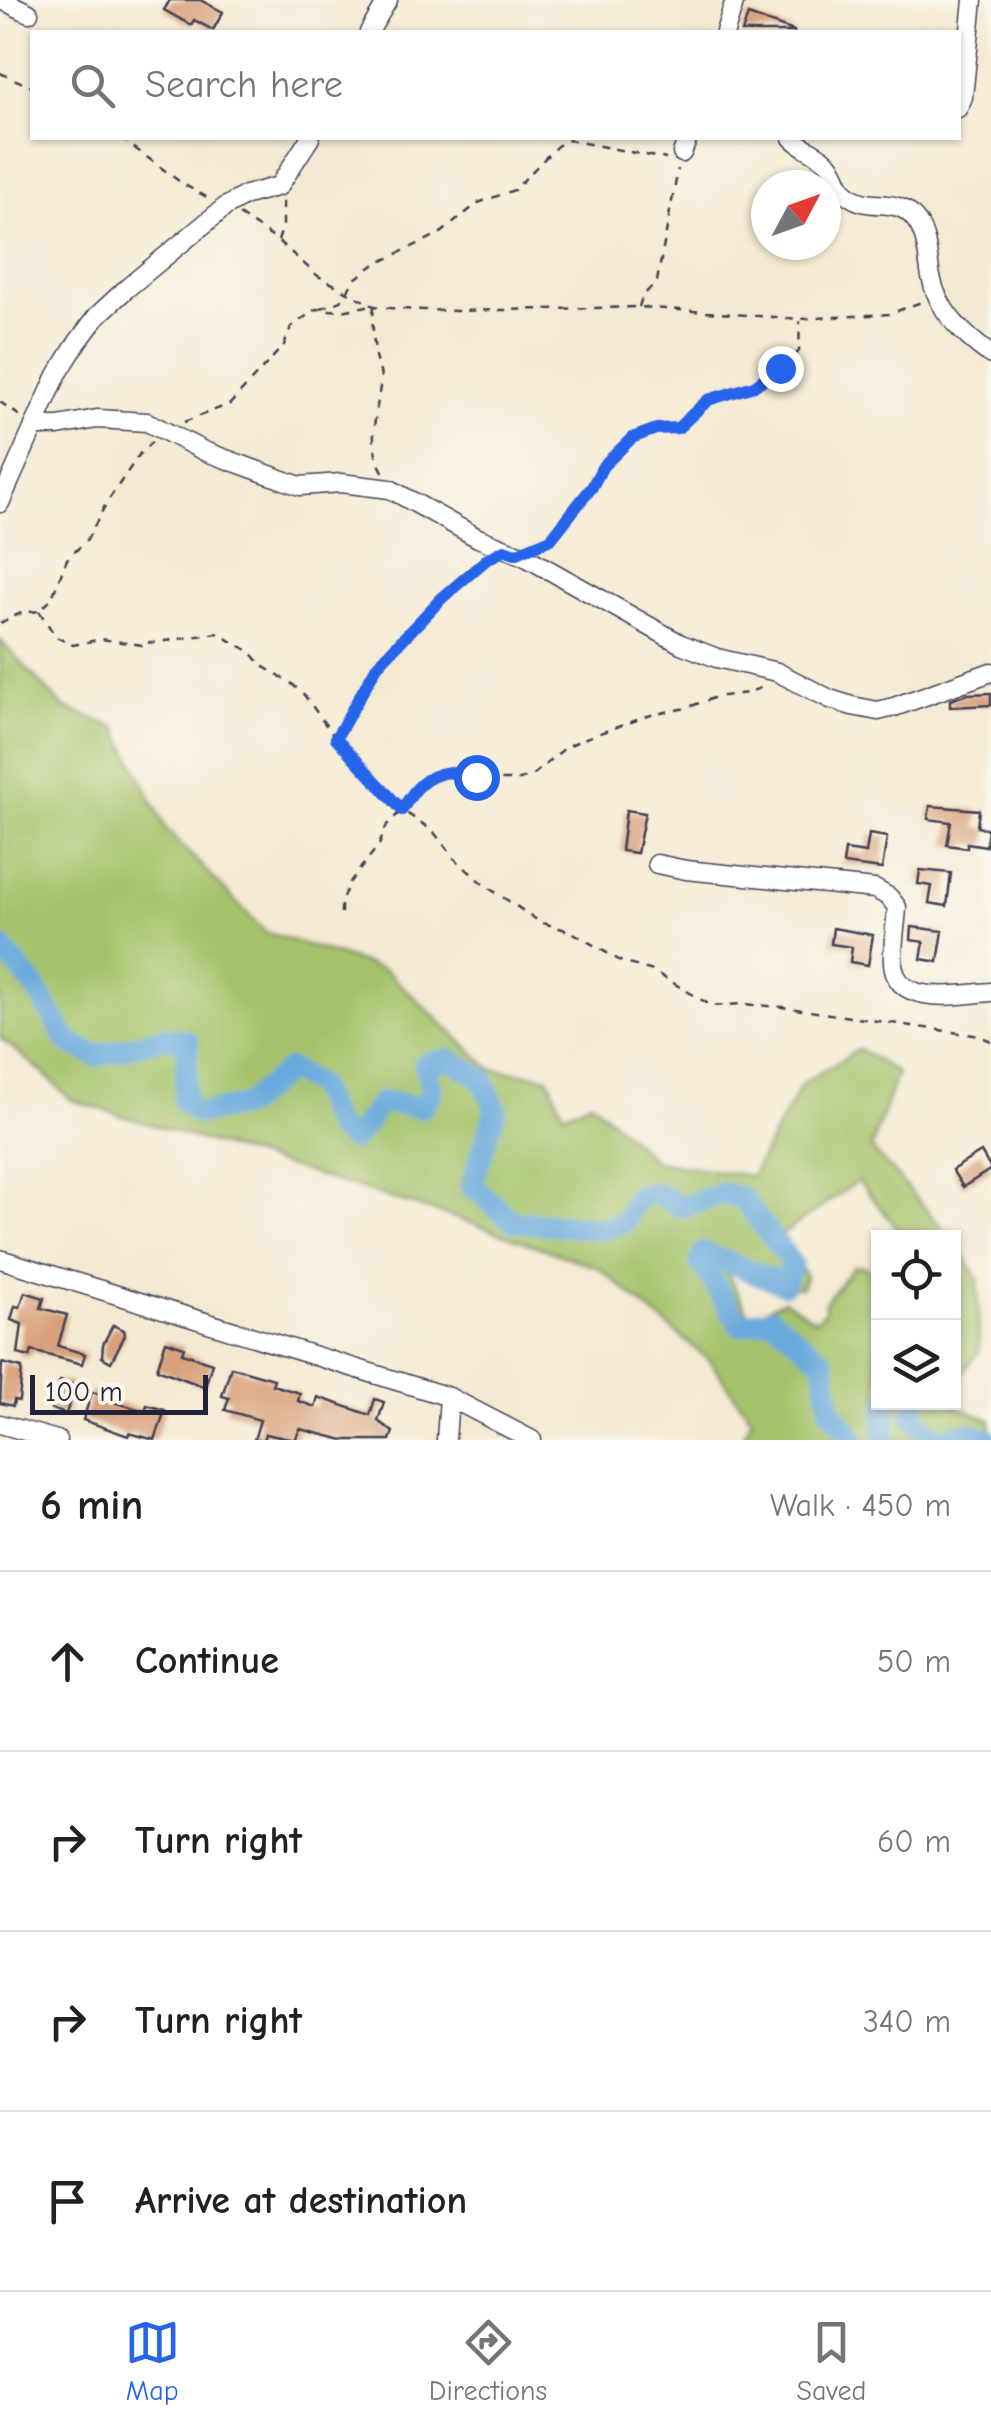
<!DOCTYPE html>
<html lang="en">
<head>
<meta charset="utf-8">
<style>
  body { margin:0; font-family:"Comic Neue",sans-serif; background:#f2f2f2; color:#202124 }
  .controls { position:absolute; right:30px; bottom:30px; display:grid; overflow:hidden; border-radius:0px; box-shadow:0 2px 8px #0004 }
  .controls button { width:90px; height:90px; display:grid; place-items:center; padding:0; border:0; border-bottom:2px solid #e0e0e0; background:#fff; color:#202124; font:50px sans-serif }
  .compass { position:absolute; left:751px; top:170px; width:90px; height:90px; border-radius:50%; background:#fff; box-shadow:0 2px 8px #0004; rotate:49deg }
  .scale { position:absolute; left:30px; bottom:25px; width:178px; box-sizing:border-box; padding-left:10px; border:5px solid #22223b; border-top:0; font-size:28px; line-height:35px; white-space:nowrap; color:#22223b; -webkit-text-stroke:8px #fbf7ec; paint-order:stroke }
  .stop { position:absolute; width:30px; height:30px; margin:-22px; border:8px solid #2563eb; border-radius:50%; background:#fff }
  .stop.end { background:#2563eb; border-color:#fff; box-shadow:0 2px 10px #0008 }
  .list { margin:0; padding:0; list-style:none }
  h2 { display:flex; justify-content:space-between; align-items:center; height:130px; margin:0; padding:0 40px; font-size:42px }
  h2 small { font-size:32px; font-weight:400; color:#757577 }
  .list li { display:grid; grid-template-columns:65px 1fr auto; gap:30px; align-items:center; box-sizing:border-box; height:180px; padding:0 40px; border-top:2px solid #e0e0e0 }
  .list b { display:block; font-size:38px; white-space:nowrap }
  .list em { font-size:32px; font-style:normal; color:#757577 }
  .icon { flex:none; width:55px; height:55px; fill:none; stroke:currentColor; stroke-width:2; stroke-linecap:round; stroke-linejoin:round }
  .map { position:relative; flex:none; width:991px; height:1440px; overflow:hidden }
  .search { position:absolute; background:#fff; box-shadow:0 2px 8px #0004; left:30px; right:30px; top:30px; height:110px; display:flex; align-items:center; gap:25px; box-sizing:border-box; padding:0 35px; border-radius:0px; color:#757577; font-size:38px }
  .sheet { height:850px; background:#fff }
  nav { display:flex; justify-content:space-around; align-items:center; box-sizing:border-box; height:140px; border-top:2px solid #e0e0e0; background:#fff; font-size:28px; color:#757577 }
  nav a { display:grid; justify-items:center; gap:5px }
  nav .on { color:#2563eb }
  .map>svg:first-child { display:block }
  .green { fill:#a4c26a; stroke:#637252; stroke-width:2.5 }
  .lines { fill:none; stroke-linecap:round; stroke-linejoin:round }
  .river { stroke:#6aaadd; stroke-width:22 }
  .building { fill:#d8a17b }
  .minor-casing { stroke:#424052; stroke-width:21 }
  .path { stroke:#424052; stroke-width:2.5; stroke-dasharray:8 8; stroke-linecap:butt }
  .minor { stroke:#fff; stroke-width:18 }
  .route { stroke:#2563eb; stroke-width:12 }
</style>
</head>
<body>
<div class="map">
<svg width="991" height="1440" viewBox="0 0 991 1440">
  <rect width="100%" height="100%" fill="#fbf7ec"/>
  <filter id="ink" filterUnits="userSpaceOnUse"><feTurbulence type="fractalNoise" baseFrequency=".01" numOctaves="2"/><feDisplacementMap in="SourceGraphic" scale="20" xChannelSelector="R" yChannelSelector="G"/><feConvolveMatrix kernelMatrix="1 2 1 2 8 2 1 2 1" color-interpolation-filters="sRGB"/></filter>
  <filter id="wash" filterUnits="userSpaceOnUse"><feTurbulence type="fractalNoise" baseFrequency=".0048" numOctaves="4" result="noise"/><feDisplacementMap in="SourceGraphic" scale="40" xChannelSelector="R" yChannelSelector="G"/><feGaussianBlur stdDeviation="2.25" result="paint"/><feColorMatrix in="noise" values="0 0 0 0 0 0 0 0 0 0 0 0 0 0 0 0 0 1.4 0 .05"/><feComposite in="paint" operator="in"/></filter>
  <g filter="url(#wash)">
    <rect width="100%" height="100%" fill="#f4e9d2"/>
    <g class="green">
      <path d="M0,640l63,67 54,21 49,101 99,103 120,38 106,99 57,8 16,37 27,-13 64,60 96,15 51,-92 57,-35 38,24 -26,75 80,89h-46l-47,-56 -79,56 27,39 -5,12 -28,-2 -48,-17 25,48 34,-17 31,20 10,-9v-9l28,-35 11,-1 9,7 5,-5v134l69,1 44,17v20h-250l11,-21 -42,-58 -111,-93 -134,-47 -394,-121 -30,-29 -41,-33z"/>
      <path d="M954,1242l24,36 1,74 -25,31z"/>
    </g>
    <g class="lines">
      <g class="river">
        <path d="M0,946l35,41 33,55 29,14 67,-19 24,4 -4,61 14,12 47,-8 44,-37 28,17 19,43 17,11 28,-38 41,5 10,-15 -7,-28 24,-5 33,19 14,32 -25,76 42,35 92,8 19,-7 13,-26 18,-3 27,14 42,-14 19,6 49,65 -8,20 -80,-31 -4,8 40,64 31,-7 53,43 7,50 24,29"/>
        <path d="M916,1402l-4,14 25,23 32,-6 19,7"/>
        <path d="M884,1440l3,-38"/>
      </g>
    </g>
    <g id="blocks">
      <g class="building">
        <path d="M170,0h30l23,12 -10,18 -19,-10 -3,5 -27,-15z"/>
        <path d="M748,15l46,16v1h-52z"/>
        <path d="M991,693v12l-41,2v-7l18,-6z"/>
        <path d="M930,806l49,4 -2,17 11,2 -2,17 -19,-3v5l-20,-3 4,-23 -23,-3z"/>
        <path d="M626,810l19,3 -8,40 -16,-2z"/>
        <path d="M869,834l18,3 -5,32 -39,-5 2,-14 21,3z"/>
        <path d="M920,870l31,3 -4,33 -18,-3 3,-17 -14,-2z"/>
        <path d="M912,927l31,4 -5,31 -17,-3 3,-17 -13,-2z"/>
        <path d="M833,928l40,7 -5,30 -18,-3 2,-15 -21,-3z"/>
        <path d="M981,1152l10,17 -28,18 -11,-17z"/>
        <path d="M25,1292l19,6 -3,10 26,7 -9,31 27,8 -3,10 -50,-13 -2,6 -12,-3 4,-30 -11,-4 4,-14 5,1z"/>
        <path d="M113,1325l11,5 1,5 -14,27 -9,-5 1,-13z"/>
        <path d="M166,1341l18,6 -2,6 30,10 -7,24 -48,-18z"/>
        <path d="M2,1363l20,5 -3,33 -5,-1 -1,6 -13,-3z"/>
        <path d="M231,1367l43,12 -2,6 28,8 -2,8 17,6 3,-10 52,18 5,-16 9,3 -6,19 15,11 -3,8h-46l-44,-11 -5,11 -30,-6 -2,6h-9l6,-20 -35,-10 4,-12 -7,-2z"/>
        <path d="M60,1381l15,4 -9,29 -15,-5z"/>
        <path d="M92,1392l15,4 -1,4 39,11 2,-6 18,5 -10,30 -26,-7 -1,3 -45,-16z"/>
      </g>
    </g>
  </g>
  <g filter="url(#ink)">
    <use href="#blocks" fill-opacity="0" stroke="#424052" stroke-width="2.5"/>
    <g class="lines">
      <g class="minor-casing">
        <g id="minor">
          <path d="M2,0l27,13"/>
          <path d="M369,32l19,-32"/>
          <path d="M725,32l10,-32"/>
          <path d="M958,108l5,-11 10,-97"/>
          <path d="M792,138c11,11 28,15 38,27 8,10 8,24 21,32 20,14 45,-1 63,21 14,16 13,39 17,59 7,34 32,58 60,78"/>
          <path d="M682,153l6,-15"/>
          <path d="M34,426h24l39,-7 50,3 57,29 96,35 41,-3 49,6 88,49 46,18 157,88 36,14 60,14 53,27 22,7 26,5 16,-4 97,-35"/>
          <path d="M0,503l57,-128 20,-32 20,-27 29,-27 99,-82 21,-12 33,-9 31,-48"/>
          <path d="M657,864l29,6 189,19 14,8 8,10c-1,19 -5,39 -4,57 4,44 69,30 98,28"/>
          <path d="M0,1259l449,138 83,43"/>
          <path d="M0,1424l57,16"/>
          <path d="M446,1440l3,-43"/>
        </g>
      </g>
      <g class="path">
        <path d="M0,73l32,14"/>
        <path d="M121,138l62,46 27,15"/>
        <path d="M239,215l39,26 40,35 56,30 25,3 56,2 184,-4 161,12 89,-5 35,-13"/>
        <path d="M278,241l5,-15v-25"/>
        <path d="M374,307c-3,18 0,31 1,48 0,8 6,15 6,23 -3,33 -16,65 3,95"/>
        <path d="M639,307l3,-10 15,-16 21,-112"/>
        <path d="M321,308l20,-7 14,-22 19,-14 67,-32 37,-30 36,-13 43,-44 12,-6 97,19"/>
        <path d="M0,402l23,16"/>
        <path d="M184,422l46,-18 54,-59 7,-18 25,-18 26,2 30,-6"/>
        <path d="M535,545l16,-6 41,-52 11,-21 29,-28 25,-9 21,-1 30,-29 45,-13 41,-29 5,-6 1,-30"/>
        <path d="M39,611l17,26 17,8 28,-6 41,6 1,-3 10,1 64,-10 34,19 11,14 29,17 14,13 38,53 59,61 31,21 21,27 29,26 57,38 32,10 50,30 31,9 59,35 30,-2 40,3 198,29 11,5"/>
        <path d="M0,623l21,-10 18,-2 12,-11 16,-41 20,-19 20,-38 34,-50 11,-10"/>
        <path d="M336,736l41,-69 65,-69 47,-39"/>
        <path d="M341,913v-11l8,-19 30,-38 8,-20 15,-15 12,-22 16,-10 19,-6 34,8h37l14,-6 32,-27 17,-8 68,-24 35,-7 30,-11 31,-4 21,-8"/>
      </g>
      <use href="#minor" class="minor"/>
    </g>
  </g>
  <g class="lines" filter="url(#ink)">
    <path class="route" d="M476,777l-18,-1 -8,-4c-25,3 -36,17 -48,38l-66,-72 41,-72 65,-68 44,-38 18,-10 11,4 36,-15 41,-52 11,-21 29,-28 24,-9 22,-1 30,-28 46,-14 26,-18"/>
  </g>
</svg>
<div class="controls">
<button><svg class="icon" aria-label="locate" viewBox="0 0 24 24"><circle cx="12" cy="12" r="6"/><path d="M12 2v4M12 18v4M2 12h4M18 12h4"/></svg></button>
<button><svg class="icon" aria-label="layers" viewBox="0 0 24 24"><path d="M12 4l9 5-9 5-9-5zM3 14l9 5 9-5"/></svg></button>
</div>
<svg class="compass" viewBox="-18 -18 36 36"><path d="M0-13l5 13h-10z" fill="#e53935"/><path d="M0 13l5-13h-10z" fill="#757577"/></svg>
<div class="scale">100 m</div>
<div class="stop" style="left:476px;top:777px"></div>
<div class="stop end" style="left:780px;top:368px"></div>
<div class="search"><svg class="icon" aria-label="search" viewBox="0 0 24 24"><circle cx="10" cy="10" r="6"/><path d="M15 15l6 6"/></svg>Search here</div>
</div>
<section class="sheet">
<h2>6 min<small>Walk · 450 m</small></h2>
<ul class="list">
<li><svg class="icon" aria-label="ahead" viewBox="0 0 24 24"><path d="M12 20V5M6 11l6-6 6 6"/></svg><div><b>Continue</b></div><em>50 m</em></li>
<li><svg class="icon" aria-label="right" viewBox="0 0 24 24"><path d="M7 20v-9h11M14 6l5 5-5 5"/></svg><div><b>Turn right</b></div><em>60 m</em></li>
<li><svg class="icon" aria-label="right" viewBox="0 0 24 24"><path d="M7 20v-9h11M14 6l5 5-5 5"/></svg><div><b>Turn right</b></div><em>340 m</em></li>
<li><svg class="icon" aria-label="arrive" viewBox="0 0 24 24"><path d="M6 21V4h12l-3 4 3 4H6"/></svg><div><b>Arrive at destination</b></div></li>
</ul>
</section>
<nav>
<a class="on"><svg class="icon" aria-label="map" viewBox="0 0 24 24"><path d="M3 6l6-2 6 2 6-2v14l-6 2-6-2-6 2zM9 4v14M15 6v14"/></svg>Map</a>
<a><svg class="icon" aria-label="directions" viewBox="0 0 24 24"><path d="M12 3l9 9-9 9-9-9zM9 14v-3h6M13 9l2 2-2 2"/></svg>Directions</a>
<a><svg class="icon" aria-label="saved" viewBox="0 0 24 24"><path d="M7 4h10v16l-5-4-5 4z"/></svg>Saved</a>
</nav>
</body>
</html>
